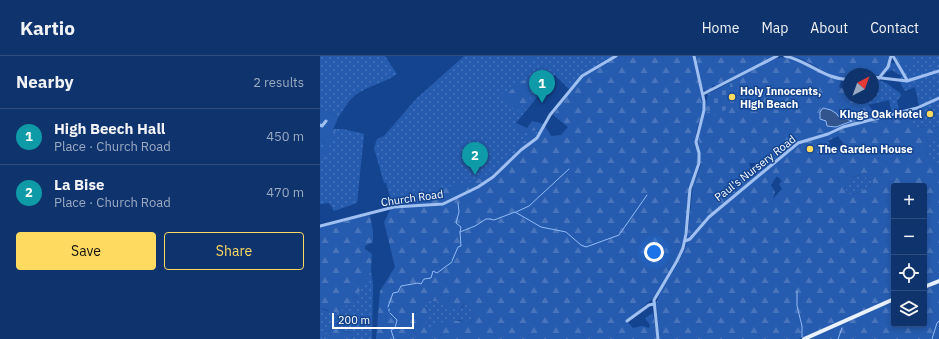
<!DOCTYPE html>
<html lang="en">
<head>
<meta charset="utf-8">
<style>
  body { margin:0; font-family:"IBM Plex Sans",sans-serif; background:#1d3f74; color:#f1f3f6 }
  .controls { position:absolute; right:12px; bottom:12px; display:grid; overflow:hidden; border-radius:4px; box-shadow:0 2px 6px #0003 }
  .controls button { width:36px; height:36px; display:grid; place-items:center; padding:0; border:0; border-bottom:1px solid #2f4e7f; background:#0f336c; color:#f1f3f6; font:20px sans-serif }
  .compass { position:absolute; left:523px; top:12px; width:36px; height:36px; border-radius:50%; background:#0f336c; box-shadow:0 2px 6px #0003; rotate:41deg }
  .scale { position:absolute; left:12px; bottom:10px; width:82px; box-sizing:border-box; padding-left:4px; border:2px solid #fff; border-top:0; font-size:11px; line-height:14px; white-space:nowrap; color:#fff; -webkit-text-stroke:3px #144490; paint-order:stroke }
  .you { position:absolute; left:334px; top:196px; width:14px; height:14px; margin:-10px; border:3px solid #fff; border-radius:50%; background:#1a73e8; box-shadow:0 0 0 6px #1a73e833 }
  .badge { display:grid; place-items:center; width:26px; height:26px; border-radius:50%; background:#ffda60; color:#fff; font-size:13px; font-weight:700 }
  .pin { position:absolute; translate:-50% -33px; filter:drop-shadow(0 1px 2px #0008) }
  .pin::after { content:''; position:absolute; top:21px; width:14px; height:12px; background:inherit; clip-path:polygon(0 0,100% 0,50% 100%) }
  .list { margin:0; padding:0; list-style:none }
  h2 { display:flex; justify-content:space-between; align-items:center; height:52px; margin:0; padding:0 16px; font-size:17px }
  h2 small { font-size:13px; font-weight:400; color:#9baac2 }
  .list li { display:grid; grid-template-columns:26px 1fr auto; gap:12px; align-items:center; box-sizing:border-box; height:56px; padding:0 16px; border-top:1px solid #2f4e7f }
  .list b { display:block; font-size:15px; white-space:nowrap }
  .list p { margin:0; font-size:13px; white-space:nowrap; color:#9baac2 }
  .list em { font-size:13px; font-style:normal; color:#9baac2 }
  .actions { display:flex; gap:8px; padding:12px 16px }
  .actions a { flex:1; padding:9px 0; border:1px solid #ffda60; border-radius:4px; text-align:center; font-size:14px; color:#ffda60 }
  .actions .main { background:#ffda60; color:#111 }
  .icon { flex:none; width:22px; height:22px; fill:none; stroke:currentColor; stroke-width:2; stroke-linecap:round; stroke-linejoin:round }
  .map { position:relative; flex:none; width:619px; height:283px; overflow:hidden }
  header { display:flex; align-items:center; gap:24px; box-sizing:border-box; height:56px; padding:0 20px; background:#0f336c; border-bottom:1px solid #2f4e7f }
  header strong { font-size:19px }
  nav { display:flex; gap:22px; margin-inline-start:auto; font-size:14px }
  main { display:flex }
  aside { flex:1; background:#0f336c }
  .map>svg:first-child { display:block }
  .grass { fill:url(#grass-dots) }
  .forest { fill:url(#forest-firs); fill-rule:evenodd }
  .cemetery { fill:url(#cemetery-stones) }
  .park { fill:#265caf }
  .water { fill:#32558e; stroke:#92baf4 }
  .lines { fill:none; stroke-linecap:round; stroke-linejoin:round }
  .stream { stroke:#92baf4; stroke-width:1 }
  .minor { stroke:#a0c0f1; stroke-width:3 }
  .major { stroke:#eaf1ff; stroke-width:4 }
  .poi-dot { fill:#ffda60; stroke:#144490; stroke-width:1.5 }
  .labels { text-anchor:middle; stroke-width:3; stroke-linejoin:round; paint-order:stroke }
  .poi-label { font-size:11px; font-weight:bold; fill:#fff; stroke:#144490; text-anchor:start }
  .street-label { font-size:11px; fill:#fff; stroke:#144490 }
</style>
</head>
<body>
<header>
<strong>Kartio</strong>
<nav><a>Home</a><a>Map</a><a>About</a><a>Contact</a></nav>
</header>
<main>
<aside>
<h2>Nearby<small>2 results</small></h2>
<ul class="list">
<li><span class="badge" style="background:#0f9aa8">1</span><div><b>High Beech Hall</b><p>Place · Church Road</p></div><em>450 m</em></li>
<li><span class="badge" style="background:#0f9aa8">2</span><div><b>La Bise</b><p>Place · Church Road</p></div><em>470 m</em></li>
</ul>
<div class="actions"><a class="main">Save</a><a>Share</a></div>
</aside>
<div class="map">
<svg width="619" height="283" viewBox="0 0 619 283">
  <defs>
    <pattern id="grass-dots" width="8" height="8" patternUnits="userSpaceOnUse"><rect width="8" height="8" fill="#265caf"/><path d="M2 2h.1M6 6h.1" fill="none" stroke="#4774bb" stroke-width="1.8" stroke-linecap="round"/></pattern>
    <pattern id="forest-firs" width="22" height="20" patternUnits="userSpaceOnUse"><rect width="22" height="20" fill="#265caf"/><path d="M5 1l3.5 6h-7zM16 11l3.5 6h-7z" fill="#4774bb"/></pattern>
    <pattern id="cemetery-stones" width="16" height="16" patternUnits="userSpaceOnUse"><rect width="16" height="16" fill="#265caf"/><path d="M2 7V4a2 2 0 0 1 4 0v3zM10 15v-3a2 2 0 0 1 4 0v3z" fill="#4774bb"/></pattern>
  </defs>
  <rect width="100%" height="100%" fill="#144490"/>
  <g class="grass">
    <path d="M0,0h65l12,18c-11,8 -25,11 -37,18 -11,6 -16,17 -22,26l-18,-11z"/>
    <path d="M144,0h154l-47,35 -16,-16 -39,48 4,10 17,-3 -33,36 -28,22 -45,14 -15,-1 -8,3h-16l-6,-21h-2l-10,-35 3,-9 7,-3 32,-37z"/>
    <path d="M591,0h28v71l-8,3 -4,-4 -15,4 -6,-16 14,-4 -5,-23 -10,4 -6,-11 3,-4 -11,-6 -4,2 3,-9 21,1z"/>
    <path d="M553,22l13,5 14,10 1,3 -4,5 2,9 -7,3 -3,-13 -21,5 -7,-7h12z"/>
    <path d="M13,73h10l21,5 -7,69 -23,8 -5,-8 -9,1v-65l7,5z"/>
    <path d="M619,82v28c-16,-6 -18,-22 0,-28z"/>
    <path d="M547,117l-1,5 4,2 3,-3v5c-5,8 -18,13 -27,12l-1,-10 5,-6z"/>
    <path d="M51,214l2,14 -1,55h-20l1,-6c-9,-1 -14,-6 -23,-4l-2,4 -6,4v2h-2v-31l7,3 28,-13z"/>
    <path d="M102,244l21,2 19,6 3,-5 9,8 -3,12 -12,-3 -31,11 -3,-5z"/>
  </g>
  <g class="forest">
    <path d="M203,0h10l18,13z"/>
    <path d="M298,0h75l9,42 1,10 -7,24 2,30 -7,21 -8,61 -8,19 -21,34 -27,24 6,7 9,-2 7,2 1,-3 -5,-7 8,-5 4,26h-281l4,-48 15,-24 -11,-45 6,-12 26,-9 15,1 3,-12 41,-9 25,-13 15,-19 23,-19 -18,3 -4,-10 11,5 5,-7 12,3 7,12 10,-1 7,-8 -15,-12 31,-43zM102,244l21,2 2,4 16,2 4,-5 9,8 -3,12c-16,-4 -31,-3 -43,7l-3,-4 5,-13z"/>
    <path d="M375,0h79l-58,31 -1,-2 -3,1 1,3 -6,2 -4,-2z"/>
    <path d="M471,0h99l-3,11 -8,8 -30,-1v4l-14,-1 -33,-18z"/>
    <path d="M575,0h16l1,9 -12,-1z"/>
    <path d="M467,1l11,2 43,22 -2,6 10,5v6h12l3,2 16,19 26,-5 6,16 15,-4 4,4 8,-3v11c-18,6 -16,22 0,28v113l-15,6v-99h-30v111l-95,42h-139l-4,-35 5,-14 18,-28 8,-20 6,-57 8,-20 -3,-28 7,-27 36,-8 -10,-20c17,-10 36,-24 56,-25zM503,52l8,2 8,7 -12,9zM518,80l5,7 -3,7 -14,-4 4,-2 -2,-3zM429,107h15l-8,5 -6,-1zM546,117v5l4,2 3,-2v4c-5,8 -18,13 -27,12l-1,-10 5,-6zM457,120l5,5 -3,3 3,5 -9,10 2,-7 -4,-7z"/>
    <path d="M214,16l4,12 11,-5 -33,33 -19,-19 9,1z"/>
    <path d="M13,73h3l-11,30 -5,1v-5z"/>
    <path d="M50,159l3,17v10l-8,4v3l7,5 -1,16 -13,24 -19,19 -19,-5v-82z"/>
    <path d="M619,227v56h-131l86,-38v23h30v-35z"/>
    <path d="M15,268l2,4 9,4 7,1 -1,6h-30v-2l6,-4z"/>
  </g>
  <path class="cemetery" d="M411,26l10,20 -26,13 -10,-5 3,-16z"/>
  <path class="park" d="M0,51l18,11 -11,26 -7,-5z"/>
  <path class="water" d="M503,52l8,2 6,4 1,2 14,5 -16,6 -9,-1 -1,-5 -6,-2v-7z"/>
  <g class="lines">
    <g class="stream">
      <path d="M138,147l1,9 -3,11 5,4 -1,5"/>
      <path d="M196,156l13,-6 40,-37"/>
      <path d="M170,163l4,1 21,-8 26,15 25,5 15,13 5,2 33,-12 28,-40"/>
      <path d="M132,205l6,-14 3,-1 -1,-14 15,-6 11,-7h4"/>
      <path d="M477,235v15l5,20v11"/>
      <path d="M68,251l5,-14 5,-1 3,-6 17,-3 3,1 3,-5 7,-1 2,-7 4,2 15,-11"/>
      <path d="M69,253v2"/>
      <path d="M70,257l7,7 -2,8 -4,2 3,9"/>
      <path d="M518,283l4,-11"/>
      <path d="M612,283l5,-16 2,-2"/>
    </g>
    <g class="minor">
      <path d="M465,0c22,4 42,25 64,23"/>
      <path d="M573,0l14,24"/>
      <path d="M553,21l34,4 32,-10"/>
      <path d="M559,22l9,-11 3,-11"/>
      <path d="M383,38l74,-38"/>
      <path d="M0,69l2,1 4,-5"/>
      <path d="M0,170l74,-19 49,-3 35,-17 15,-10 28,-27 16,-12 13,-23 32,-39 34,-20"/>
      <path d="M365,185l5,-2 19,-22 89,-74 30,-9 15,-7 74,-19 22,-10"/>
      <path d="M307,265l22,-16 5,-1"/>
      <path d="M338,283l-4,-39 23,-39 6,-13 3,-14 4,-45 9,-26v-10l-3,-11 8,-32v-9l-10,-45"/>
    </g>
    <g class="major">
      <path d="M604,231l15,-6"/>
      <path d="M484,283l90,-40"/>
    </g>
  </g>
  <g class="poi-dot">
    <circle cx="412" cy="41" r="4"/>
    <circle cx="610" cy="58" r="4"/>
    <circle cx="490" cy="93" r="4"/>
  </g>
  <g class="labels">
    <g class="poi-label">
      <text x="420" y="39">Holy Innocents,<tspan x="420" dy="13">High Beach</tspan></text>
      <text x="602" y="62" text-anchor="end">Kings Oak Hotel</text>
      <text x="498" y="97">The Garden House</text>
    </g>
    <g class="street-label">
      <text transform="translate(435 112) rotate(-38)" y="4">Paul's Nursery Road</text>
      <text transform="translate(92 142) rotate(-8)" y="4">Church Road</text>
    </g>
  </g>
</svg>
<div class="controls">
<button>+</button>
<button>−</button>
<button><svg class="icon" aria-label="locate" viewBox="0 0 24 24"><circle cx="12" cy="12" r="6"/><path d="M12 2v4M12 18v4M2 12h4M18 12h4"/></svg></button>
<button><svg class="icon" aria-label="layers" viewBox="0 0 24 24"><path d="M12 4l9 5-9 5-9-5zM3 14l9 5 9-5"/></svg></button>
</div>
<svg class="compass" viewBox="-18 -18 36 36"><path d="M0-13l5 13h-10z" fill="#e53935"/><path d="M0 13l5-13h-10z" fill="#9baac2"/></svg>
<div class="scale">200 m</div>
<div class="you"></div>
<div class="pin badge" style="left:222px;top:47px;background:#0f9aa8">1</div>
<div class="pin badge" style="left:155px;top:119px;background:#0f9aa8">2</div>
</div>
</main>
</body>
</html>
